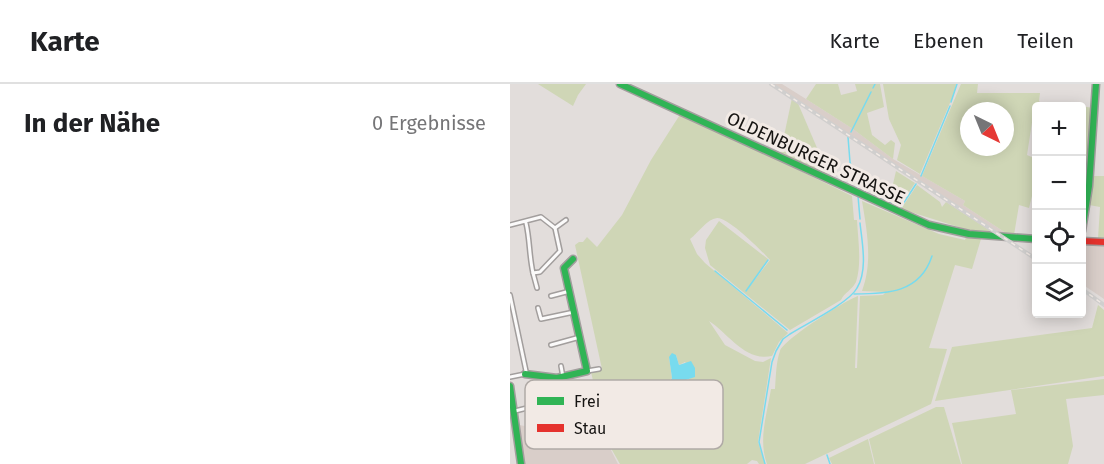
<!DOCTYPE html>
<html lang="de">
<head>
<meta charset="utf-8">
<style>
  body { margin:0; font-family:"Fira Sans",sans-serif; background:#f2f2f2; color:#202124 }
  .controls { position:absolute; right:18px; top:18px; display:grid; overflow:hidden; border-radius:6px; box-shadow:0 3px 15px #0003 }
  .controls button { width:54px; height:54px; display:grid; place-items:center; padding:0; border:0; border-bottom:2px solid #e0e0e0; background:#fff; color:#202124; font:30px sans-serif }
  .compass { position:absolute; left:450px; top:18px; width:54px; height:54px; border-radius:50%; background:#fff; box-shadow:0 3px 15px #0003; rotate:137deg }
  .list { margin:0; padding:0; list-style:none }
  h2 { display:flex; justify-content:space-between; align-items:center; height:78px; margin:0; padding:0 24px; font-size:26px }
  h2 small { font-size:20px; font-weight:400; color:#757577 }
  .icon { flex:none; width:33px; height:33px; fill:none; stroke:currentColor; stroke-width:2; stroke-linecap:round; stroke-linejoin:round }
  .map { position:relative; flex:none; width:594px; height:380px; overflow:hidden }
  header { display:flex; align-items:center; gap:36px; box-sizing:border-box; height:84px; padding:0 30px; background:#fff; border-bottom:2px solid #e0e0e0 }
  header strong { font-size:28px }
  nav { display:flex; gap:33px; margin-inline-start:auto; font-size:21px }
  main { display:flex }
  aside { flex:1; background:#fff }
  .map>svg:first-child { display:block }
  .built { fill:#d9cec9 }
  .green { fill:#cfd6b6; fill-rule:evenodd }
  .water { fill:#78dbee }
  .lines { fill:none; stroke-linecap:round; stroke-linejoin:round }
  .stream { stroke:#78dbee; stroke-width:1.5 }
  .street-casing { stroke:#a29e9d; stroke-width:6 }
  .fast-casing { stroke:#a29e9d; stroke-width:9 }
  .jam-casing { stroke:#a29e9d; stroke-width:9 }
  .street { stroke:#fbfafa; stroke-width:3 }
  .fast { stroke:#30b455; stroke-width:6 }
  .jam { stroke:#e5322d; stroke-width:6 }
  .rail-casing { stroke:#d0cfce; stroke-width:4 }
  .rail { stroke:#f2eae5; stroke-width:1.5; stroke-dasharray:4.5; stroke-linecap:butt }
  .labels { text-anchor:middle; stroke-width:6; stroke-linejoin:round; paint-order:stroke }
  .street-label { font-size:18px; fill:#161412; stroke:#f2eae5 }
  .key { fill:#f2eae5; stroke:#b0aaa6; stroke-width:1.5 }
  .key-label { font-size:16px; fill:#161412 }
</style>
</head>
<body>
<header>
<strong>Karte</strong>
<nav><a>Karte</a><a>Ebenen</a><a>Teilen</a></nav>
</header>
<main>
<aside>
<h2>In der Nähe<small>0 Ergebnisse</small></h2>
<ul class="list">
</ul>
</aside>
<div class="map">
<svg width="594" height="380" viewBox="0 0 594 380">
  <rect width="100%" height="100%" fill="#e2dddb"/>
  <g class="built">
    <path d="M259,0h13l24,15 47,30 40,30 72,42 -2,4 43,28 -10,1 -4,-2 -144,-95 -51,-36 -6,-2z"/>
    <path d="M572,160l22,1v54l-22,-15z"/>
    <path d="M9,341l60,10 -2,8 27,-7 14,28h-95z"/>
  </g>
  <g class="green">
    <path d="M28,0h48l-8,11 -5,11z"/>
    <path d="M306,0h22l3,11 16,-4 -2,-7h25l4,23 -17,6 5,22 13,10 6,-5 4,3 -2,16 -40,-30 -47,-30z"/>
    <path d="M373,0h73l-1,7 -35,83 -23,-14 4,-15 -12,-26z"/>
    <path d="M451,0h17l-1,9h63l-1,8 4,5h-7v10h-3l-6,39 9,4v21l-7,28 -10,-3 -5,30 -8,-2 -43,-28 2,-4 -43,-25zM459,27h36v36h-36z"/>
    <path d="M282,14l5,3 32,75 -49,-21z"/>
    <path d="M553,19l30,5 -6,76 -5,-1v-77h-20z"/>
    <path d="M171,29l171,83 2,24h3c1,19 5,44 -1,62 -4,8 -12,11 -15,18l-51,30 -80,-65 -5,-17 1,-8 13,-19 49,38 -22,32 24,-31c-8,-9 -42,-43 -53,-42 -10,1 -19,15 -27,21l7,15 8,9 83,70 -9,9 -7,14c-27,6 -44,-23 -63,-35l16,24 30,16 8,1 8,-4 -13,84 7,22h-6l-2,-3 -5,-1 -5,4h-127l-16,-28 -27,7 2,-8 -1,-46 16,-4 -3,-13 11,-3 -27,-124 4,-3h4l4,-5 10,10 25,-32 29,-55zM166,271l3,10 6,-3 9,12 -6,6 -15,4 -4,-3 3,-3 -3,-21zM175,303l3,17 -16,4 -5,-3 -1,-10 10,-7z"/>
    <path d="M386,87l19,12 -15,23 -11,-5z"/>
    <path d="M582,92h12v63h-6l2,-32 -11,-2z"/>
    <path d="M407,101l23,17 2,5 4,-5 46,30 1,3 -25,-5 -67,-21z"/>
    <path d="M352,117l77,33 26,6 1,-3 15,2 -9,30 -17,-4 -26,83 18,1 -16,55 -126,60h-38c-9,-24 0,-50 4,-75h4c1,-13 1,-27 5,-38 3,-11 66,-51 78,-55l-3,72h2l3,-72 23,-1 3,-3 -24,-1c11,-29 5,-60 0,-90z"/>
    <path d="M588,221l6,5v66l-169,25 17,-54 140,-19z"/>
    <path d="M594,295v16l-38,4 7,47 -5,18h-106l-10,-41 64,-9 -5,-24z"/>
    <path d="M426,323h8l17,57h-86l-6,-25z"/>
    <path d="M358,355l6,25h-42l-3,-6z"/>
  </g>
  <path class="water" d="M162,269l4,2 3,10 12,-4 4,7v9l-22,7 -4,-1 3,-5 -3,-21z"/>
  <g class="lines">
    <g class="stream">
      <path d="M363,4l2,-4"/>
      <path d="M441,18l6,-18"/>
      <path d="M341,48l20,-40"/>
      <path d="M338,53l2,25 7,27 26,11"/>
      <path d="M411,92l29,-70"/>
      <path d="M348,112l2,23"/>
      <path d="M377,118l14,5 15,-23"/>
      <path d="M205,187l72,59"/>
      <path d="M236,207l22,-31"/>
      <path d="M344,210c33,0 66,-1 78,-38"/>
      <path d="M317,371l3,9"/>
      <path d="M255,380l-6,-22 13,-80 4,-11 7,-12 7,-5c16,-10 59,-31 67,-46 11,-18 5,-46 3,-65"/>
    </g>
    <g class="street-casing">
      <g id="street">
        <path d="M0,141l31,-8 14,11 5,23 -20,21 -7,1c-4,-18 -3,-33 -7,-50"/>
        <path d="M45,144l11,-8"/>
        <path d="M23,189l4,15"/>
        <path d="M0,211l16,76 -1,3 -15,3"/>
        <path d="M41,212l19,-5"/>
        <path d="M28,224l3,11 33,-7"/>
        <path d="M41,261l29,-8"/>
        <path d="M51,282l2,11"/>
        <path d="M77,287l12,-2"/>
        <path d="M5,327l20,-5 21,2 1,-4 3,1 -1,3h-3"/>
      </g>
    </g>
    <g class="fast-casing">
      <g id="fast">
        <path d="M110,0l309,141 40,9 67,5"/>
        <path d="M572,147l7,-45 7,-102"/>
        <path d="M15,290l32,4 30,-7 -23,-103 9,-9"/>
        <path d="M0,302l11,78"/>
      </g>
    </g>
    <g class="jam-casing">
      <path id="jam" d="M572,157l22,1"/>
    </g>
    <use href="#street" class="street"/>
    <use href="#fast" class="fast"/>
    <use href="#jam" class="jam"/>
    <g class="rail-casing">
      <g id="rail">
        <path d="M261,0l265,175"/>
        <path d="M572,205l22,16"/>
      </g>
    </g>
    <use href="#rail" class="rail"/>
  </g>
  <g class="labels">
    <g class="street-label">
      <text transform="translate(306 74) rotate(25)" y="6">OLDENBURGER STRASSE</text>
    </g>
  </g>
  <rect x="15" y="296" width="198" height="69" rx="9" class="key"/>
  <rect x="27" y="313" width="27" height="8" fill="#30b455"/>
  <rect x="27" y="340" width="27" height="8" fill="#e5322d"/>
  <g class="key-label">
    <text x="64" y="323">Frei</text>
    <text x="64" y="350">Stau</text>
  </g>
</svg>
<div class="controls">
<button>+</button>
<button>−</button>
<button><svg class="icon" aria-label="locate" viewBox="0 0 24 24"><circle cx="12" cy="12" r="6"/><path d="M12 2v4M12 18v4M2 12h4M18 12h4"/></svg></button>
<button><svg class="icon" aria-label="layers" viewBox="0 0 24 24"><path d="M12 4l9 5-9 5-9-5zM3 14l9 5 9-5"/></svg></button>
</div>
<svg class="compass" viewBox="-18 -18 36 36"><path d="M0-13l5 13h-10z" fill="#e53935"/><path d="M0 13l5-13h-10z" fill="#757577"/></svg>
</div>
</main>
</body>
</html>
